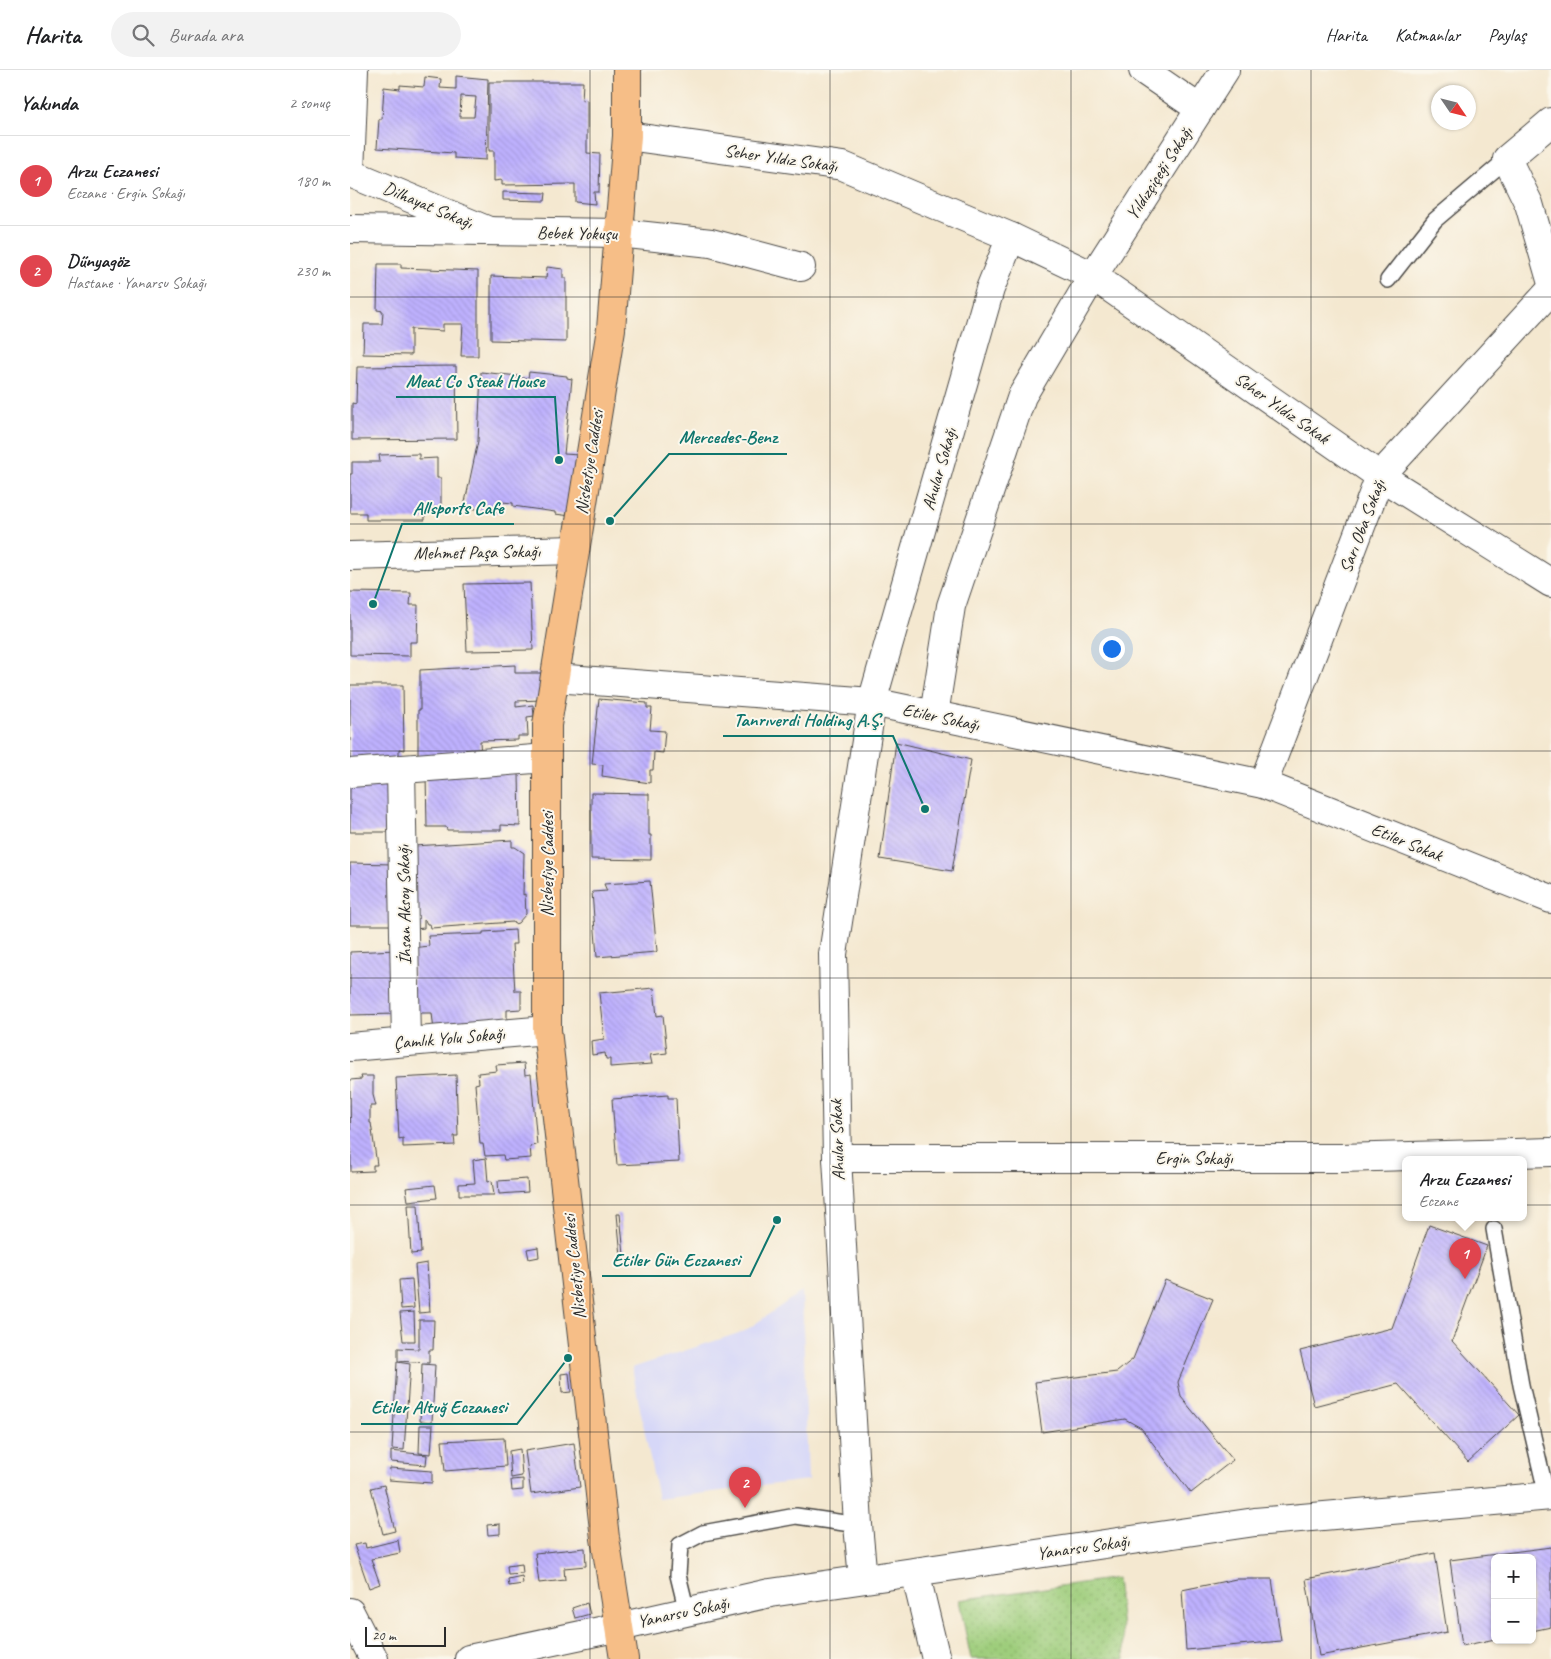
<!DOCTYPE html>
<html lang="tr">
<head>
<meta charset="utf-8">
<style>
  body { margin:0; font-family:Caveat,sans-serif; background:#f2f2f2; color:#202124 }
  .controls { position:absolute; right:15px; bottom:15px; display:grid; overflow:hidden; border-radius:8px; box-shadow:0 1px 4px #0004 }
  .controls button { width:45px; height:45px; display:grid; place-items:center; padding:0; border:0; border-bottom:1px solid #e0e0e0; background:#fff; color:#202124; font:25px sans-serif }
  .compass { position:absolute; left:1081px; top:15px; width:45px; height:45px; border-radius:50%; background:#fff; box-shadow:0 1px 4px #0004; rotate:125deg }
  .scale { position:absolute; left:15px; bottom:12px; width:81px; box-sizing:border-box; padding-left:5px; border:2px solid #2b2b2b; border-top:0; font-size:14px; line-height:18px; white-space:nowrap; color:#2b2b2b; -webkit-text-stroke:4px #fbf7ec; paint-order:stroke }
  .you { position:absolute; left:761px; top:578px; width:18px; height:18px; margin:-12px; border:4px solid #fff; border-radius:50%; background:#1a73e8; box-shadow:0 0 0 8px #1a73e833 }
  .badge { display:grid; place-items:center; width:32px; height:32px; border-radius:50%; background:#db2777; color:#fff; font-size:16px; font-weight:700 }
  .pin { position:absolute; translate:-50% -41px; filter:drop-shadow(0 1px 2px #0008) }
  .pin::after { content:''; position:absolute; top:26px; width:18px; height:15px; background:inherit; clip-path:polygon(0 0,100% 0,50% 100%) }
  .popup { position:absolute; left:1052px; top:1086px; width:125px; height:65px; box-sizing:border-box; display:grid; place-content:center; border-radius:8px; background:#fff; filter:drop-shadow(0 1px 4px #0005); font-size:16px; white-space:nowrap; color:#757577 }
  .popup b { font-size:19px; color:#202124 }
  .popup::after { content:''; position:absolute; left:50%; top:100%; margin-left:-10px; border:10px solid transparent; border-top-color:#fff }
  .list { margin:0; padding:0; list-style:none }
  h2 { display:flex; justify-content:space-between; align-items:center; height:65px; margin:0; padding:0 20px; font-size:21px }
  h2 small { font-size:16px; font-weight:400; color:#757577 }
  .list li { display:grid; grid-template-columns:32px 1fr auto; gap:15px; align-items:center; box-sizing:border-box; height:90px; padding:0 20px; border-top:1px solid #e0e0e0 }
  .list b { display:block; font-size:19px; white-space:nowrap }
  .list p { margin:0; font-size:16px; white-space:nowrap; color:#757577 }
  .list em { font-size:16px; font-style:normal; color:#757577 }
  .icon { flex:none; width:28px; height:28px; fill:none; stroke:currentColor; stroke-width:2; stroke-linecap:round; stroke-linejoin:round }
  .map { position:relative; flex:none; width:1201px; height:1589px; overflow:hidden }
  header { display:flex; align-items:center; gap:30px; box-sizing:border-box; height:70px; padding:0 25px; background:#fff; border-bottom:1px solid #e0e0e0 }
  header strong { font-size:24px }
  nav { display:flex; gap:28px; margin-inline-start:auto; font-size:18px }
  .search { width:350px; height:45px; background:#f2f2f2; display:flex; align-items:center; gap:12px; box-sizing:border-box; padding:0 18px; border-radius:28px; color:#757577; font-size:19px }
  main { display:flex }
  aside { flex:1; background:#fff }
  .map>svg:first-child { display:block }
  .built { fill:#d6d7f8 }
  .park { fill:url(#park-dots); stroke:#647c53 }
  .building { fill:url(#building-back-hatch); fill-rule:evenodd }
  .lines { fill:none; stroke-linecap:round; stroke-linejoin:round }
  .service-casing { stroke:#494744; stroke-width:18 }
  .minor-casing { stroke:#494744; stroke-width:30 }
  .tertiary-casing { stroke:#494744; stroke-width:30 }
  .primary-casing { stroke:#494744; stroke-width:30 }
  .service { stroke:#fff; stroke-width:15 }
  .minor { stroke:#fff; stroke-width:28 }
  .tertiary { stroke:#fff; stroke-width:28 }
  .primary { stroke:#f6be87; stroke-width:28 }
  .grid { fill:none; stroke:#2b2b2b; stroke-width:1; stroke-opacity:0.55 }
  .labels { text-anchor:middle; stroke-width:4; stroke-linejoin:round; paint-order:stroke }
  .street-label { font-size:18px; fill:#2b2b2b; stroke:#fbf7ec }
  .leader { fill:none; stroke:#0f766e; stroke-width:2 }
  .callout-dot { fill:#0f766e; stroke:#fbf7ec; stroke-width:2 }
  .callout-label { font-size:19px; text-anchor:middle; font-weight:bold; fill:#0f766e; stroke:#fbf7ec; stroke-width:4; stroke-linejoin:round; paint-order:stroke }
</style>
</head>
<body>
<header>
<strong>Harita</strong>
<div class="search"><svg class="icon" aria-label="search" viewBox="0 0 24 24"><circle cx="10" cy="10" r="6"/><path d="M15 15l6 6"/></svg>Burada ara</div>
<nav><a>Harita</a><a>Katmanlar</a><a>Paylaş</a></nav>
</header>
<main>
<aside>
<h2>Yakında<small>2 sonuç</small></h2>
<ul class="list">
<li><span class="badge" style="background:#e0444e">1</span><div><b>Arzu Eczanesi</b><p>Eczane · Ergin Sokağı</p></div><em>180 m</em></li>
<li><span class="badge" style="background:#e0444e">2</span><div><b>Dűnyagöz</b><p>Hastane · Yanarsu Sokağı</p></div><em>230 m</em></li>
</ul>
</aside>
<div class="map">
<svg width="1201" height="1589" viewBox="0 0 1201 1589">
  <defs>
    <pattern id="park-dots" width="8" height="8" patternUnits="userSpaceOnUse" patternTransform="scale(1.25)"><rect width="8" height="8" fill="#9ecd7b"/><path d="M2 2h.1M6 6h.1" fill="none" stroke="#88b06a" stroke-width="1.8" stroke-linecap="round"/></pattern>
    <pattern id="building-back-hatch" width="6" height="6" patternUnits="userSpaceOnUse" patternTransform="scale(1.25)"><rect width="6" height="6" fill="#beb1fe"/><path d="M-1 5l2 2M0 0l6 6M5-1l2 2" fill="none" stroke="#a398da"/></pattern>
  </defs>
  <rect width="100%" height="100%" fill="#fbf7ec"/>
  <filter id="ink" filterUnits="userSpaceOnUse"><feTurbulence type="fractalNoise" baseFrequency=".02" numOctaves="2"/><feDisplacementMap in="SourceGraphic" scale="10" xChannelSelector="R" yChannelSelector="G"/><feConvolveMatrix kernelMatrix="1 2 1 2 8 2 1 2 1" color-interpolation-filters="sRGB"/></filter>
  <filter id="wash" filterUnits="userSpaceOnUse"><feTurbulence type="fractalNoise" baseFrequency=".0096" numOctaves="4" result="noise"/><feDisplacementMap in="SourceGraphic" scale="20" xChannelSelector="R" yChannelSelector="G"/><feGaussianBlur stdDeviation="1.12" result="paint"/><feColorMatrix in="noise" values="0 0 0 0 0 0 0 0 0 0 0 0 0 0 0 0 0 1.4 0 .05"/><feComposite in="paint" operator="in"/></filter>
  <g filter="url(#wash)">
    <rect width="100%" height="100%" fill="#f4e8d0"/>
    <path class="built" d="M452,1221l6,189 -150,19 -26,-131 113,-37z"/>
    <path class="park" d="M767,1508l8,81h-154l-12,-59z"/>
    <g id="blocks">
      <g class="building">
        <path d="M106,6l32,3 -2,81 -32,-2v-5l-77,-5 2,-29h3l2,-32 16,2v-4l24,2 1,-10 16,2 -1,9 16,1zM111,26l15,1 -2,20h-14z"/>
        <path d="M139,12h94l-1,19 5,-1v53l13,1 -1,38h-5l1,12 -20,-2v-18l-73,1v-5l-8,1v-30h-5z"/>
        <path d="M153,122l43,1 -1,8 -42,-1z"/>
        <path d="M28,194h23v4l77,3v85h-17l2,-32h-20v7l-32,-2v26l-48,-1 1,-30h18l1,-13 -6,-1z"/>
        <path d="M197,197l16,2v9h3v64l-75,-2v-64l55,2z"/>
        <path d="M106,296l1,73 -105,1v-37l4,1 1,-37z"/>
        <path d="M131,302l37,4 -1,2h11l1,-6 38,4v2l5,1 -8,75 15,1 -8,61 -16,-2v-2l-42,-6v-3l-11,-1 -2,11 -36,-6 14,-66z"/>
        <path d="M69,384v5l18,-1v20h4v35h-16v7h-59v-7h-16v-39h2v-12h28l-1,-7z"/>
        <path d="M180,513l3,67 -66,1 -3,-67z"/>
        <path d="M0,522l61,1 -1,12h8l-1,37h-7v14l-60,-1z"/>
        <path d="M165,595v8h30l-3,27 -26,1v6l17,-2 1,11 -7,1 1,19h-10v4l-38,1 1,17 -63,3v-51h2v-40z"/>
        <path d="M0,615h53l1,65 -5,-1v17l-49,1z"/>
        <path d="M249,629l48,4v5h5l-2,22 15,1 -2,22 -9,-1 -1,18h-3v13l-48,-7 1,-11 -11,-1z"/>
        <path d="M546,672l75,18 -19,111 -72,-12z"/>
        <path d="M169,703l1,53 -19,-1v5h-54l-1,-3h-19l-1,-52z"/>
        <path d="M0,711l49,1 -8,50h-41z"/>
        <path d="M241,723l58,1v41h2v25l-60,-1z"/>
        <path d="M162,770v7h3l9,6 -1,42 2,-1 1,20 -8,9 -4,1 -1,-2 -82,6 -1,-4h-3l-2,-4h-1v8l-9,1 -1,-83z"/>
        <path d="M0,793l42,1v61h-42z"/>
        <path d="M300,811l7,70 -1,1 -59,5 -5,-65 15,-1 -3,-7z"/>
        <path d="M165,860l1,14h-4l3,47h6v18l-14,1v18l-73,3 -2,-18h-19v-65l16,-2 -1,-10 55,-2v-2z"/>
        <path d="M47,880l2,64 -49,1v-63z"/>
        <path d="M304,918l3,28 6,-1 4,38 -17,2 2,9 -42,3v-8h-4l-1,-6 -13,2 -1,-14 13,-2 -5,-46z"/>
        <path d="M174,993l1,12 6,-1 6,71 -7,1 1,12 -27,2 -1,-5 -18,1 -2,-12h-3l-5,-60 4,-1 -1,-10 19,-2 -1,-6z"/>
        <path d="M106,1005l2,61h-4l1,9 -52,2v-9l-4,1 -3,-61z"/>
        <path d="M11,1006h12v19l3,11h-6v17h1l6,42h-4v6l-22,1 -1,-92 12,-1z"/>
        <path d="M318,1025v3h8l3,64 -62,3 -5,-66z"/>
        <path d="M136,1088l2,24 4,-1 2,14h-35v-11l16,-1 -2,-23z"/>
        <path d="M177,1109l1,13 -29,2 -1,-13z"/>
        <path d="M85,1115l2,13 -29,3 -2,-13z"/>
        <path d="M58,1135h10l3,48 -10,1z"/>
        <path d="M267,1144h3l4,41 -3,1z"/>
        <path d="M1079,1155l58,21 -35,95 67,74 -51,47 -70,-78 -84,22 -14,-55 92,-23z"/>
        <path d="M188,1177l1,10 -10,2 -2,-10z"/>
        <path d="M77,1193l3,49 -11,1 -4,-48z"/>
        <path d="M62,1209l2,29 -13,1 -2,-29z"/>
        <path d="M815,1210l48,19 -35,83 3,15 52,63 -42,33 -50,-65 -16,-9 -83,13 -7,-50 82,-10 16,-13z"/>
        <path d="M64,1242l1,29h-12l-3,-28z"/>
        <path d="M69,1250h15l-1,30h-4v13l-31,-2v-13l21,1z"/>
        <path d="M47,1292l13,2 -6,86 -12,-1z"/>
        <path d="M72,1294l13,1 -3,57 -12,-1z"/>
        <path d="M219,1303l2,19 -9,1 -1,-19z"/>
        <path d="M70,1355h13l-2,29 -12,-1z"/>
        <path d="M154,1368l2,28 -61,5 -3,-30z"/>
        <path d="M224,1373l6,44 -49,7 -6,-43z"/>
        <path d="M170,1379l2,27 -11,2 -2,-27z"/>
        <path d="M41,1381l36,4 -1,10 -35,-3z"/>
        <path d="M40,1398l42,3v12l-43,-3z"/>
        <path d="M173,1409v11l-11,1 -1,-11z"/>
        <path d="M34,1415l11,46 -12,3 -12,-46z"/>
        <path d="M150,1454v10l-12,1 -1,-10z"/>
        <path d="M48,1470l2,13 -29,6 9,25 -11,4 -15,-43 11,-2 1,5z"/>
        <path d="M1201,1477v80l-19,4v-73h-37v81l-33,7 -12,-86z"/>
        <path d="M235,1478l1,18 -22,2 1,12 -26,3 -4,-30z"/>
        <path d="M1085,1483l12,79 -128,24 -13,-77z"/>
        <path d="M172,1494l1,9 -15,1 -1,-8z"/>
        <path d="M172,1506l1,8 -14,2 -1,-7z"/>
        <path d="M886,1509h36l9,62 -95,9 -4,-60z"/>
        <path d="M237,1533l3,11 -15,4 -3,-10z"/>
      </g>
    </g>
  </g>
  <g filter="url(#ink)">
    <use href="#blocks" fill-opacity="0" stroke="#494744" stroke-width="1"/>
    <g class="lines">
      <g class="service-casing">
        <g id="service">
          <path d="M1038,210l47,-60 72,-61"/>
          <path d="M1144,1159l27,156 26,111"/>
          <path d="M337,1542l-9,-37 2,-30 23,-12 93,-17 62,9"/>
        </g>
      </g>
      <g class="minor-casing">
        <g id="minor">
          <path d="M793,0l57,39"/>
          <path d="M1201,52l-44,37 22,45 22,76"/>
          <path d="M277,66l216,30 168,71 82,39 287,200 171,107"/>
          <path d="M0,103l139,58"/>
          <path d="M0,103l4,-103"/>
          <path d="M0,486l225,-6"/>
          <path d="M205,608l317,24 391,82 288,115"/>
          <path d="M584,645l17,-109 71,-210 71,-120 132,-206"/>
          <path d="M51,699l5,273"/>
          <path d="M0,703l197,-15"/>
          <path d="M913,714l117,-308 171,-186"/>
          <path d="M0,977l197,-17"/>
          <path d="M487,1088h504l210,-6"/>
          <path d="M565,1502l21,87"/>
          <path d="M513,1509l-5,-54 -21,-367 -4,-204 39,-252 118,-413 21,-52"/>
          <path d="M0,1542l24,47"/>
          <path d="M119,1589l150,-32"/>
        </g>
      </g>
      <g class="tertiary-casing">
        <g id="tertiary">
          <path d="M0,159l269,4 92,10 90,24"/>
          <path d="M269,1557l151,-34 485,-71 296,-26"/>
        </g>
      </g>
      <g class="primary-casing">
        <path id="primary" d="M274,1589l-19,-121 -58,-508v-305l64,-396 16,-193v-66"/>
      </g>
      <use href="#service" class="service"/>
      <use href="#minor" class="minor"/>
      <use href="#tertiary" class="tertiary"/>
      <use href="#primary" class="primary"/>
    </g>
  </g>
  <path class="grid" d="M240,0v1589M480,0v1589M721,0v1589M961,0v1589M0,227h1201M0,454h1201M0,681h1201M0,908h1201M0,1135h1201M0,1362h1201"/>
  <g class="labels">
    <g class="street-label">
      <text transform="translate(431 88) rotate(8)" y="6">Seher Yıldız Sokağı</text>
      <text transform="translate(809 103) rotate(-57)" y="6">Yıldızçiçeği Sokağı</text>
      <text transform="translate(78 135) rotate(23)" y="6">Dilhayat Sokağı</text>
      <text transform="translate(227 163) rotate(1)" y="6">Bebek Yokuşu</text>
      <text transform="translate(932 338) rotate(35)" y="6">Seher Yıldız Sokak</text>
      <text transform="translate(239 392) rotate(-81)" y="6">Nisbetiye Caddesi</text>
      <text transform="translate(589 399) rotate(-74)" y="6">Ahular Sokağı</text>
      <text transform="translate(1012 456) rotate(-69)" y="6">Sarı Oba Sokağı</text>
      <text transform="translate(127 482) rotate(-1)" y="6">Mehmet Paşa Sokağı</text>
      <text transform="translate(591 647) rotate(12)" y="6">Etiler Sokağı</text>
      <text transform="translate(1057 772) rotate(22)" y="6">Etiler Sokak</text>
      <text transform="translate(197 794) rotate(-90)" y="6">Nisbetiye Caddesi</text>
      <text transform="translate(54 835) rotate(-91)" y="6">İhsan Aksoy Sokağı</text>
      <text transform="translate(99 968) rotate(-5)" y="6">Çamlık Yolu Sokağı</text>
      <text transform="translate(487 1070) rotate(-92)" y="6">Ahular Sokak</text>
      <text x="844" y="1094">Ergin Sokağı</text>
      <text transform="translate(224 1197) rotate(-96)" y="6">Nisbetiye Caddesi</text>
      <text transform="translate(733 1477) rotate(-8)" y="6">Yanarsu Sokağı</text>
      <text transform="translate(333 1542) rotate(-12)" y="6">Yanarsu Sokağı</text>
    </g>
  </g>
  <path class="leader" d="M209 390L205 327H46M260 451L319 384H437M23 534L52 454H164M575 739L543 666H373M427 1150L400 1206H252M218 1288L167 1354H11"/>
  <g class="callout-dot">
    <circle cx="209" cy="390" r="5"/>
    <circle cx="260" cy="451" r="5"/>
    <circle cx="23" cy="534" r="5"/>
    <circle cx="575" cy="739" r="5"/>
    <circle cx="427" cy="1150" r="5"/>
    <circle cx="218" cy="1288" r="5"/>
  </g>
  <g class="callout-label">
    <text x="125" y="317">Meat Co Steak House</text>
    <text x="378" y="373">Mercedes-Benz</text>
    <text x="108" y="444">Allsports Cafe</text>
    <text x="458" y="656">Tanrıverdi Holding A.Ş.</text>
    <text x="326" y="1196">Etiler Gün Eczanesi</text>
    <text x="89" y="1343">Etiler Altuğ Eczanesi</text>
  </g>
</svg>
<div class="controls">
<button>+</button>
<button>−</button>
</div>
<svg class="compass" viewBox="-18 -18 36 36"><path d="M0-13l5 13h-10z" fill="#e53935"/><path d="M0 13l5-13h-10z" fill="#757577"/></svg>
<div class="scale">20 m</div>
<div class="you"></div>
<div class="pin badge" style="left:1115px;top:1209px;background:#e0444e">1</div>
<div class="popup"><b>Arzu Eczanesi</b>Eczane</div>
<div class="pin badge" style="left:395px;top:1438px;background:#e0444e">2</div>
</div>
</main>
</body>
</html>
